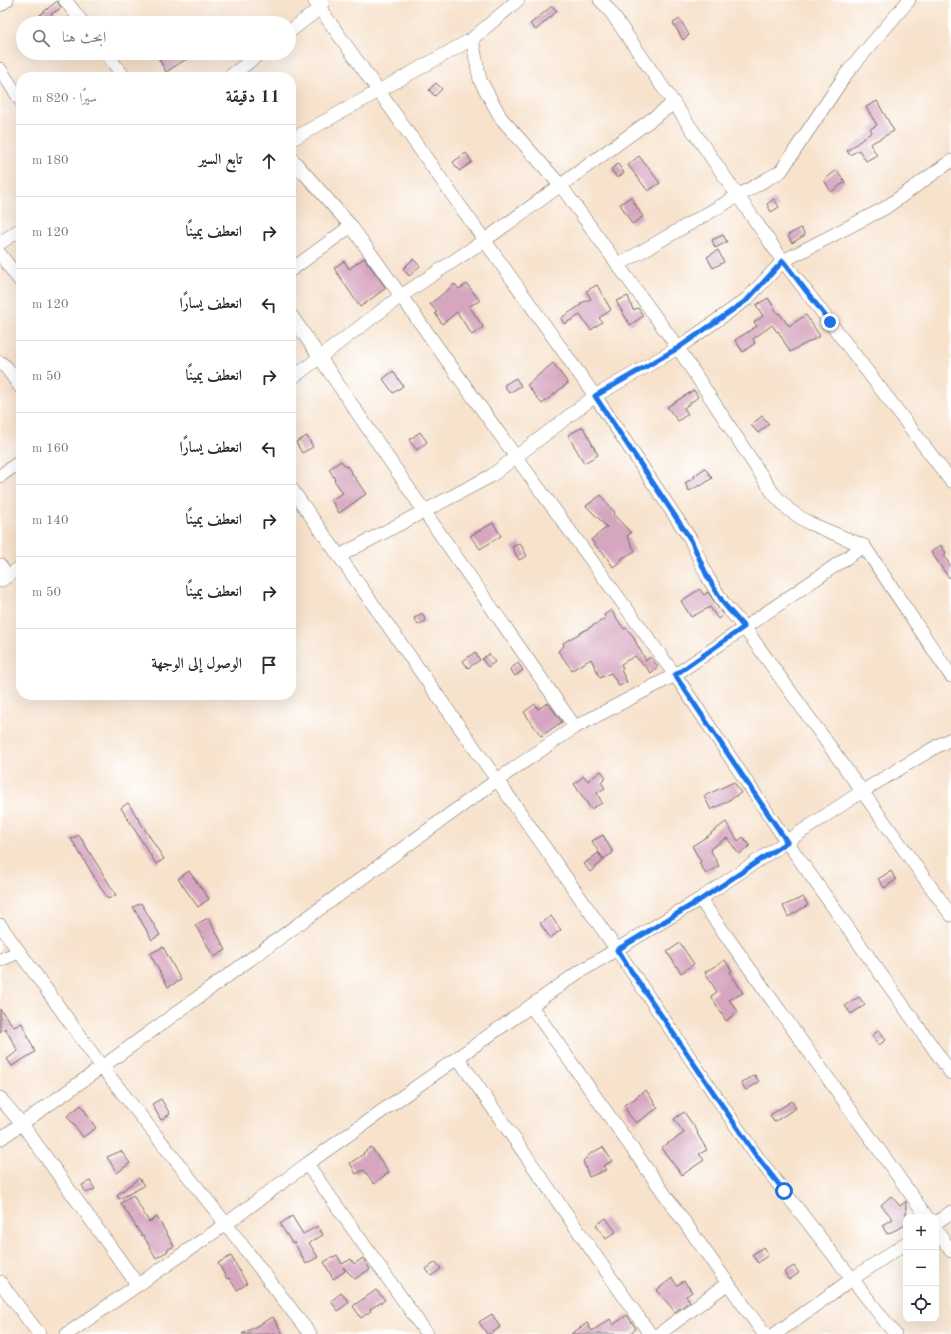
<!DOCTYPE html>
<html lang="ar">
<head>
<meta charset="utf-8">
<style>
  body { margin:0; font-family:"Old Standard TT",Amiri,serif; background:#f2f2f3; color:#2b2b33; direction:rtl }
  .controls { position:absolute; right:12px; bottom:12px; display:grid; overflow:hidden; border-radius:8px; box-shadow:0 4px 16px #0002 }
  .controls button { width:36px; height:36px; display:grid; place-items:center; padding:0; border:0; border-bottom:1px solid #e1e1e2; background:#fff; color:#2b2b33; font:20px sans-serif }
  .stop { position:absolute; width:12px; height:12px; margin:-9px; border:3px solid #1a73e8; border-radius:50%; background:#fff }
  .stop.end { background:#1a73e8; border-color:#fff; box-shadow:0 1px 4px #0008 }
  .list { margin:0; padding:0; list-style:none }
  h2 { display:flex; justify-content:space-between; align-items:center; height:52px; margin:0; padding:0 16px; font-size:17px }
  h2 small { font-size:13px; font-weight:400; color:#7c7c81 }
  .list li { display:grid; grid-template-columns:26px 1fr auto; gap:12px; align-items:center; box-sizing:border-box; height:72px; padding:0 16px; border-top:1px solid #e1e1e2 }
  .list b { display:block; font-size:15px; white-space:nowrap }
  .list em { font-size:13px; font-style:normal; color:#7c7c81 }
  .icon { flex:none; width:22px; height:22px; fill:none; stroke:currentColor; stroke-width:2; stroke-linecap:round; stroke-linejoin:round }
  .map { position:relative; flex:none; width:951px; height:1334px; overflow:hidden; direction:ltr }
  .search { position:absolute; background:#fff; box-shadow:0 4px 16px #0002; left:16px; top:16px; width:280px; height:44px; display:flex; align-items:center; gap:10px; box-sizing:border-box; padding:0 14px; border-radius:22px; color:#7c7c81; font-size:15px }
  .panel { position:absolute; background:#fff; box-shadow:0 4px 16px #0002; left:16px; top:72px; width:280px; height:628px; border-radius:16px; direction:rtl }
  .map>svg:first-child { display:block }
  .building { fill:#d6a5bf }
  .lines { fill:none; stroke-linecap:round; stroke-linejoin:round }
  .minor-casing { stroke:#726b63; stroke-width:14 }
  .minor { stroke:#fff; stroke-width:13 }
  .route { stroke:#1a73e8; stroke-width:5 }
</style>
</head>
<body>
<div class="map">
<svg width="951" height="1334" viewBox="0 0 951 1334">
  <rect width="100%" height="100%" fill="#fff"/>
  <filter id="ink" filterUnits="userSpaceOnUse"><feTurbulence type="fractalNoise" baseFrequency=".025" numOctaves="2"/><feDisplacementMap in="SourceGraphic" scale="8" xChannelSelector="R" yChannelSelector="G"/><feConvolveMatrix kernelMatrix="1 2 1 2 8 2 1 2 1" color-interpolation-filters="sRGB"/></filter>
  <filter id="wash" filterUnits="userSpaceOnUse"><feTurbulence type="fractalNoise" baseFrequency=".012" numOctaves="4" result="noise"/><feDisplacementMap in="SourceGraphic" scale="16" xChannelSelector="R" yChannelSelector="G"/><feGaussianBlur stdDeviation="0.9" result="paint"/><feColorMatrix in="noise" values="0 0 0 0 0 0 0 0 0 0 0 0 0 0 0 0 0 1.4 0 .05"/><feComposite in="paint" operator="in"/></filter>
  <g filter="url(#wash)">
    <rect width="100%" height="100%" fill="#f7e2cc"/>
    <g id="blocks">
      <g class="building">
        <path d="M57,1l4,7 -10,6 2,3 -7,6h-16z"/>
        <path d="M552,6l5,5 -21,19 -6,-6z"/>
        <path d="M680,19l9,16 -6,5 -10,-17z"/>
        <path d="M156,53h40l-30,19z"/>
        <path d="M436,83l6,6 -7,7 -6,-6z"/>
        <path d="M877,101l17,30 -24,13 7,11 -11,6 -7,-11 -9,5 -3,-4 25,-19 -2,-3 7,-4 -11,-18z"/>
        <path d="M466,153l6,9 -13,9 -6,-9z"/>
        <path d="M639,156l21,27 -12,8 -20,-26z"/>
        <path d="M618,164l6,9 -7,5 -6,-9z"/>
        <path d="M837,170l8,12 -14,10 -7,-12z"/>
        <path d="M631,197l12,20 -11,7 -12,-20z"/>
        <path d="M774,199l5,8 -8,5 -4,-8z"/>
        <path d="M801,228l4,7 -13,8 -4,-8z"/>
        <path d="M723,235l4,7 -12,6 -3,-8z"/>
        <path d="M718,250l6,12 -11,6 -6,-11z"/>
        <path d="M364,258l22,30 -26,19 -26,-39 10,-7 5,8z"/>
        <path d="M413,259l7,7 -11,10 -6,-7z"/>
        <path d="M455,284l4,5 8,-5 13,17 -11,5 14,21 -11,8 -15,-23 -15,12 -7,-11 2,-1 -7,-8z"/>
        <path d="M597,285l14,25 -12,8 3,4 -11,8 -11,-15 -16,9 -3,-6 20,-13v-2l10,-4 -5,-8z"/>
        <path d="M628,296l5,14 5,-2 5,8 -13,9 -14,-24z"/>
        <path d="M768,298l10,16 1,-1 10,13 17,-11 14,21 -30,16 -12,-21 -1,1 -5,-7 -19,14 2,4 -12,9 -8,-12 22,-14 -3,-4 9,-6 -7,-11z"/>
        <path d="M553,363l15,20 -26,21 -15,-19z"/>
        <path d="M393,371l10,15 -10,7 -10,-14z"/>
        <path d="M516,378l5,8 -12,7 -5,-8z"/>
        <path d="M694,390l4,7 -14,11 4,6 -10,7 -11,-14z"/>
        <path d="M762,416l7,8 -11,9 -7,-8z"/>
        <path d="M583,427l15,28 -14,8 -16,-28z"/>
        <path d="M420,432l7,10 -10,8 -8,-10z"/>
        <path d="M307,436l6,11 -11,6 -6,-11z"/>
        <path d="M341,461l5,6 1,-1 19,28 -27,19 -8,-13 12,-7 -9,-13 1,-1 -6,-10z"/>
        <path d="M705,468l7,10 -11,8 -1,-1 -11,6 -4,-8 10,-6 -1,-1z"/>
        <path d="M601,495l8,11 6,6 -2,2 18,19 -4,3 8,15 -14,8 1,2 -9,6 -11,-16 -1,1 -10,-12 16,-13 -21,-21z"/>
        <path d="M493,523l8,13 -21,13 -10,-13z"/>
        <path d="M520,543l7,13 -8,4 -7,-13z"/>
        <path d="M941,545l5,8 -2,2 7,12v9l-2,2 -18,-26z"/>
        <path d="M700,589l4,6 4,-3 15,23 -5,4 -8,-12 -19,10 -10,-16z"/>
        <path d="M611,610l13,19 2,-1 6,7 14,26 4,-4 8,9 -7,7 -16,-17 -14,8 2,5 -2,1 6,12 -8,4 -8,-13 -11,5 -9,-19 -19,11 -14,-19 6,-5 -1,-3 43,-25 -2,-3z"/>
        <path d="M422,613l4,8 -8,4 -4,-7z"/>
        <path d="M475,652l5,8 -12,8 -5,-7z"/>
        <path d="M489,654l6,8 -7,5 -6,-8z"/>
        <path d="M518,663l5,7 -8,6 -5,-7z"/>
        <path d="M548,703l14,19 -21,14 -17,-24 11,-8 3,5z"/>
        <path d="M601,771l5,6 -5,5 4,6 -8,5 5,10 -11,6 -17,-25 10,-8 4,5z"/>
        <path d="M734,782l7,11 -17,10 -13,7 -7,-14z"/>
        <path d="M128,803l36,56 -8,5 -35,-56z"/>
        <path d="M726,822l12,19 5,-4 7,9 -11,8 -12,-16 -17,11 9,17 -13,8 -7,-11 2,-1 -9,-16 19,-12v-1z"/>
        <path d="M79,835l37,60 -8,4 -37,-60z"/>
        <path d="M603,835l10,18 -10,6 -11,-18z"/>
        <path d="M598,853l6,7 -14,12 -6,-8z"/>
        <path d="M189,871l20,28 -11,8 -20,-28z"/>
        <path d="M891,871l5,9 -12,8 -6,-9z"/>
        <path d="M803,897l5,8 -20,12 -5,-11z"/>
        <path d="M141,903l19,32 -8,5 -19,-33z"/>
        <path d="M551,916l10,14 -11,8 -10,-15z"/>
        <path d="M208,918l18,32 -12,7 -19,-32z"/>
        <path d="M680,943l14,21 -13,9 -14,-21z"/>
        <path d="M163,947l18,33 -13,7 -18,-33z"/>
        <path d="M725,960l7,11 -2,1 13,21 -14,7 9,11 -12,10 -15,-25 6,-4 -12,-20z"/>
        <path d="M859,997l6,8 -14,9 -6,-8z"/>
        <path d="M0,1009l14,18 8,-4 13,29 -23,14 -5,-7 11,-8 -13,-23 -5,4z"/>
        <path d="M879,1030l7,10 -7,5 -7,-9z"/>
        <path d="M755,1075l4,7 -13,8 -5,-7z"/>
        <path d="M646,1090l12,18 -22,15 -7,-8 -5,-10 12,-7v-1z"/>
        <path d="M161,1099l9,15 -9,6 -9,-16z"/>
        <path d="M792,1101l4,7 -22,14 -4,-7z"/>
        <path d="M81,1105l15,23 -13,9 -16,-21z"/>
        <path d="M684,1112l14,20 -1,1 10,17 -8,4 5,6 -22,15 -21,-27 23,-15 -10,-14z"/>
        <path d="M371,1147l18,25 -15,12 -10,-14 -8,4 -6,-11 14,-9 -1,-1z"/>
        <path d="M603,1147l9,14 -9,5 3,4 -17,7 -6,-16 8,-8z"/>
        <path d="M121,1151l9,12 -13,10 -10,-16z"/>
        <path d="M139,1178l5,8 -25,13 -2,-4z"/>
        <path d="M90,1181l5,8 -9,4 -4,-8z"/>
        <path d="M133,1195l16,27 8,-5 17,29 -7,4 1,1 -12,7 -13,-23 -1,1 -21,-33z"/>
        <path d="M891,1196l9,10 6,-5v24l-19,9 -5,-9 11,-6 -12,-14z"/>
        <path d="M292,1216l11,18 15,-8 5,9 -14,8 9,14 -12,7 -12,-22 -2,1 -12,-19z"/>
        <path d="M606,1218l10,14 -10,7 -10,-14z"/>
        <path d="M763,1247l5,8 -10,8 -6,-8z"/>
        <path d="M337,1255l5,9 9,-5 3,5 9,-6 7,11 -15,10 -12,-12 2,4 -12,8 -9,-17z"/>
        <path d="M231,1256l16,28 -10,6 -8,-12 -2,1 -9,-16z"/>
        <path d="M436,1262l5,7 -10,7 -5,-7z"/>
        <path d="M794,1266l5,7 -10,7 -5,-8z"/>
        <path d="M672,1278l5,7 7,-4 8,11 -6,4 4,5 -15,11 -18,-22z"/>
        <path d="M376,1290l9,10 -15,9 1,2 -10,7 -8,-12z"/>
        <path d="M341,1293l8,9 -11,9 -7,-10z"/>
        <path d="M492,1314l8,13 -10,7h-3l-8,-12z"/>
        <path d="M627,1315l9,14 -7,5h-58l16,-11 5,8 18,-12 3,6z"/>
        <path d="M273,1317l10,17h-41z"/>
      </g>
    </g>
  </g>
  <g filter="url(#ink)">
    <use href="#blocks" fill-opacity="0" stroke="#726b63" stroke-width="1"/>
    <g class="lines">
      <g class="minor-casing">
        <g id="minor">
          <path d="M65,0l18,23"/>
          <path d="M314,0l281,396 96,144 16,36 17,28 20,23 207,288"/>
          <path d="M600,0l8,8 175,253 168,220"/>
          <path d="M0,5l7,-5"/>
          <path d="M289,32l31,-24 3,-6"/>
          <path d="M472,39l8,41 21,38 60,68 117,162 95,145 16,17 20,13 55,23 87,130"/>
          <path d="M106,53l18,24"/>
          <path d="M0,69l21,32"/>
          <path d="M229,77l32,-24"/>
          <path d="M291,140l181,-101 46,-39"/>
          <path d="M291,158l60,68 165,231 159,218 112,167 164,231"/>
          <path d="M0,243l21,-14"/>
          <path d="M0,254l21,28"/>
          <path d="M618,265l163,-94 65,-97 63,-74"/>
          <path d="M291,270l60,-44"/>
          <path d="M291,315l133,196 151,216"/>
          <path d="M0,362l6,5 15,21"/>
          <path d="M291,379l110,-83 84,-56 189,-137"/>
          <path d="M0,476l21,-15"/>
          <path d="M291,488l326,462 138,204 140,180"/>
          <path d="M339,556l152,-80 104,-80 83,-48 69,-49 36,-38 102,-53 66,-47"/>
          <path d="M0,565l8,11"/>
          <path d="M0,581l21,-14"/>
          <path d="M700,899l227,318"/>
          <path d="M0,925l102,142 124,157 84,110"/>
          <path d="M0,960l19,-8"/>
          <path d="M531,1006l233,328"/>
          <path d="M458,1058l192,276"/>
          <path d="M0,1098l22,26 115,160"/>
          <path d="M0,1139l102,-72 395,-287 78,-53 100,-52 189,-129"/>
          <path d="M307,1164l120,170"/>
          <path d="M936,1223l15,-11"/>
          <path d="M936,1230l15,21"/>
          <path d="M0,1282l39,52"/>
          <path d="M67,1334l159,-110 81,-60 269,-190 124,-75 161,-107 78,-47 12,-6"/>
          <path d="M659,1334l69,-51"/>
          <path d="M775,1334l77,-55 54,-36"/>
        </g>
      </g>
      <use href="#minor" class="minor"/>
    </g>
  </g>
  <g class="lines" filter="url(#ink)">
    <path class="route" d="M784,1191l-29,-37 -138,-204 83,-50 87,-58 -112,-167 69,-48 -20,-23 -17,-28 -16,-36 -96,-144 83,-48 69,-48 36,-39 47,61"/>
  </g>
</svg>
<div class="controls">
<button>+</button>
<button>−</button>
<button><svg class="icon" aria-label="locate" viewBox="0 0 24 24"><circle cx="12" cy="12" r="6"/><path d="M12 2v4M12 18v4M2 12h4M18 12h4"/></svg></button>
</div>
<div class="stop" style="left:784px;top:1191px"></div>
<div class="stop end" style="left:830px;top:322px"></div>
<div class="search"><svg class="icon" aria-label="search" viewBox="0 0 24 24"><circle cx="10" cy="10" r="6"/><path d="M15 15l6 6"/></svg>ابحث هنا</div>
<section class="panel">
<h2>11 دقيقة<small>سيرًا · 820 m</small></h2>
<ul class="list">
<li><svg class="icon" aria-label="ahead" viewBox="0 0 24 24"><path d="M12 20V5M6 11l6-6 6 6"/></svg><div><b>تابع السير</b></div><em>180 m</em></li>
<li><svg class="icon" aria-label="right" viewBox="0 0 24 24"><path d="M7 20v-9h11M14 6l5 5-5 5"/></svg><div><b>انعطف يمينًا</b></div><em>120 m</em></li>
<li><svg class="icon" aria-label="left" viewBox="0 0 24 24"><path d="M17 20v-9H6M10 6l-5 5 5 5"/></svg><div><b>انعطف يسارًا</b></div><em>120 m</em></li>
<li><svg class="icon" aria-label="right" viewBox="0 0 24 24"><path d="M7 20v-9h11M14 6l5 5-5 5"/></svg><div><b>انعطف يمينًا</b></div><em>50 m</em></li>
<li><svg class="icon" aria-label="left" viewBox="0 0 24 24"><path d="M17 20v-9H6M10 6l-5 5 5 5"/></svg><div><b>انعطف يسارًا</b></div><em>160 m</em></li>
<li><svg class="icon" aria-label="right" viewBox="0 0 24 24"><path d="M7 20v-9h11M14 6l5 5-5 5"/></svg><div><b>انعطف يمينًا</b></div><em>140 m</em></li>
<li><svg class="icon" aria-label="right" viewBox="0 0 24 24"><path d="M7 20v-9h11M14 6l5 5-5 5"/></svg><div><b>انعطف يمينًا</b></div><em>50 m</em></li>
<li><svg class="icon" aria-label="arrive" viewBox="0 0 24 24"><path d="M6 21V4h12l-3 4 3 4H6"/></svg><div><b>الوصول إلى الوجهة</b></div></li>
</ul>
</section>
</div>
</body>
</html>
